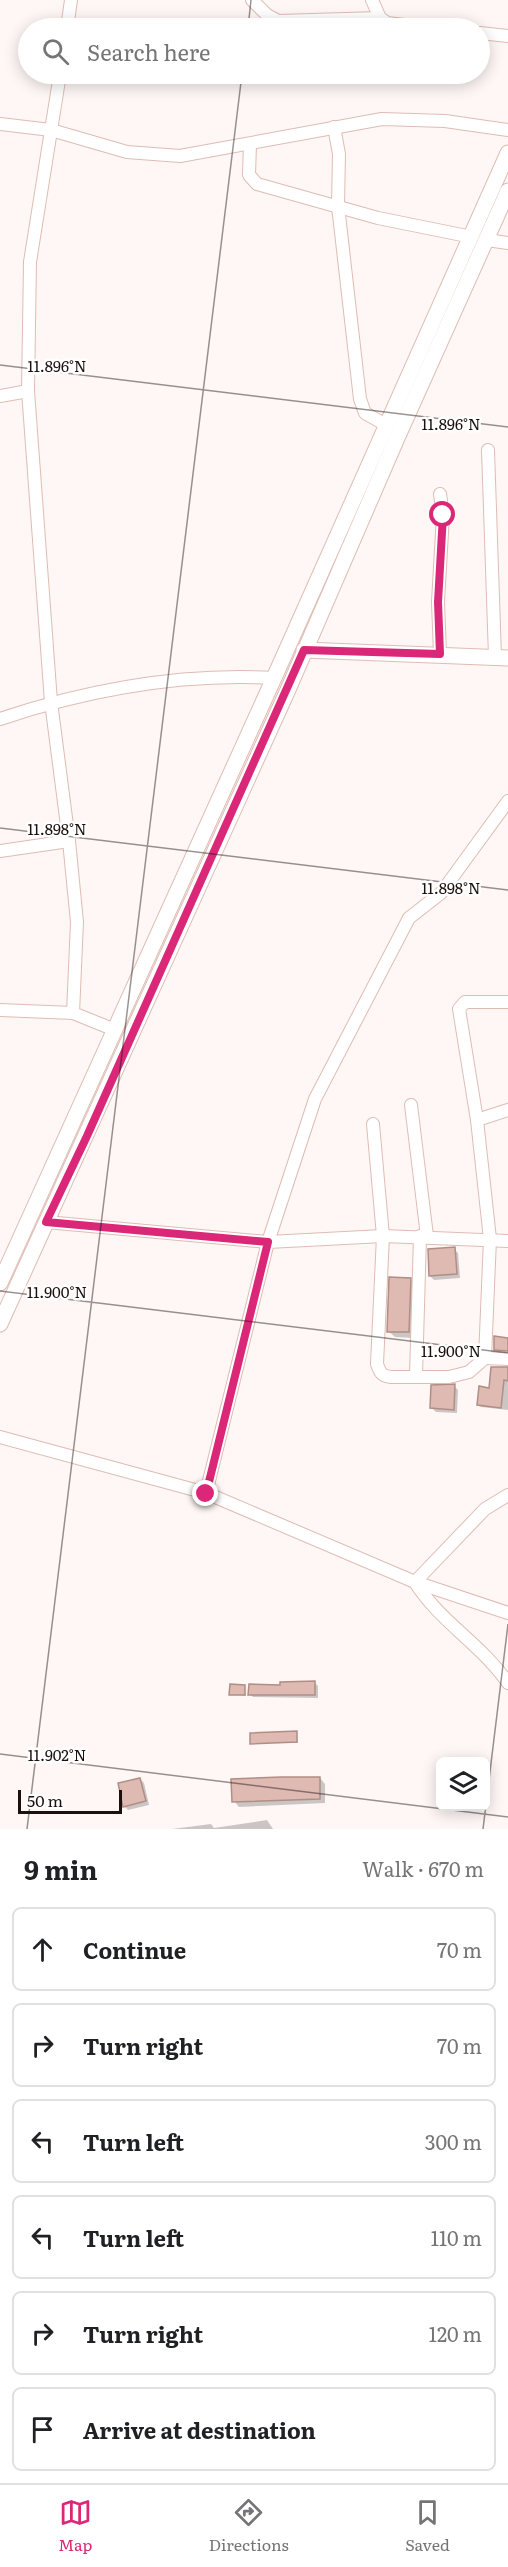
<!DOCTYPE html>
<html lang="en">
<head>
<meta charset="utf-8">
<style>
  body { margin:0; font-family:Literata,serif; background:#f2f2f2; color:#202124 }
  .controls { position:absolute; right:18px; bottom:18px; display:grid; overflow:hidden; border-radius:9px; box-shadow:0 3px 15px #0003 }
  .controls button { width:54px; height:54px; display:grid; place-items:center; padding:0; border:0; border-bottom:2px solid #e0e0e0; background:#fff; color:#202124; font:30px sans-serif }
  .scale { position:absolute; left:18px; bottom:15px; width:104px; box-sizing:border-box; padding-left:6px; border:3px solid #1c100d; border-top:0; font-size:16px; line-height:21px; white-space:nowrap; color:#1c100d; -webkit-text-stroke:4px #fff; paint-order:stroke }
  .stop { position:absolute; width:18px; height:18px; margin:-14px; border:4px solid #db2777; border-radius:50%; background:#fff }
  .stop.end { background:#db2777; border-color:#fff; box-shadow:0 2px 6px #0008 }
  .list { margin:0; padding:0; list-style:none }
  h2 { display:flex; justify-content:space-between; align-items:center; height:78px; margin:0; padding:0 24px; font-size:26px }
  h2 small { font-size:20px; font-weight:400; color:#757577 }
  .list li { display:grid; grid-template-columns:39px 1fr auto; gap:18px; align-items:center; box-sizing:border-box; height:84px; margin:0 12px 12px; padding:0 12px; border:2px solid #e0e0e0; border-radius:9px }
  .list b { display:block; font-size:22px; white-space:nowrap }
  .list em { font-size:20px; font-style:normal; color:#757577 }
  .icon { flex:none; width:33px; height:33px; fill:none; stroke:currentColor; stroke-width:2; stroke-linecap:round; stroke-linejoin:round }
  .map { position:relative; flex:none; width:508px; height:1829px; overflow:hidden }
  .search { position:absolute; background:#fff; box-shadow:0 3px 15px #0003; left:18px; right:18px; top:18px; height:66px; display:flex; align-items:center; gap:15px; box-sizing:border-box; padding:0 21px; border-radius:33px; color:#757577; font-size:22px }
  .sheet { height:654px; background:#fff }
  nav { display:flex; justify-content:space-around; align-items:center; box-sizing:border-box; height:84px; border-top:2px solid #e0e0e0; background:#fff; font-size:16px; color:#757577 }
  nav a { display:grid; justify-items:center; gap:3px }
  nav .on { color:#db2777 }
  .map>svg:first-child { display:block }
  .shadow { fill:#0003 }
  .building { fill:#debab2; stroke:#b08e86; stroke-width:1.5 }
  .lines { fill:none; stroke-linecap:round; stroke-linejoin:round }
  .minor-casing { stroke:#dfbcb3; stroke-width:14 }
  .tertiary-casing { stroke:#dfbcb3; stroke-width:17 }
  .minor { stroke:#fff; stroke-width:12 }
  .tertiary { stroke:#fff; stroke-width:15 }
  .route { stroke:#db2777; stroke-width:8 }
  .ticks { fill:none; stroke:#1c100d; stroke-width:1.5; stroke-opacity:0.45 }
  .ticks-label { font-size:15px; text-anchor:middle; fill:#1c100d; stroke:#fff; stroke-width:5; stroke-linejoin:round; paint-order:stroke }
</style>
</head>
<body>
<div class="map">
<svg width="508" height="1829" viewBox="0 0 508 1829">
  <rect width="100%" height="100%" fill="#fef7f5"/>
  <g class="shadow">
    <path d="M454,1249l4,4 2,25 -26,2 -4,-4z"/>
    <path d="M410,1279l6,6 -1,53 -20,-1 -7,-6z"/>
    <path d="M508,1337v16l-10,-1 -3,-2z"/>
    <path d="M508,1369v41l-27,-3 -3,-2z"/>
    <path d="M454,1386l4,4 -1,23 -21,-1 -4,-4z"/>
    <path d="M315,1683l3,3v12l-65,-1 -3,-3z"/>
    <path d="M244,1686l2,10 -15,-2z"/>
    <path d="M297,1733l1,10h-46z"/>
    <path d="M320,1778l5,6v19l-86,4 -5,-6z"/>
    <path d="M140,1779l4,4 5,22 -21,5 -4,-4z"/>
    <path d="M267,1820l6,9h-101l39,-5 3,4z"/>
  </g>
  <g class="building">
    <path d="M455,1247l2,27 -28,2 -1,-27z"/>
    <path d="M389,1277l22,1 -2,54h-22z"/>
    <path d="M494,1336l14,2v13l-14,-1z"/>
    <path d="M491,1367h17v14l-4,-1 -3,28 -24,-3 2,-19 10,2z"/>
    <path d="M455,1384l-1,26 -24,-2 1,-23z"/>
    <path d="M315,1681v14h-67l1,-11 31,1v-3z"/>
    <path d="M230,1684l15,1v10h-16z"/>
    <path d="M297,1731v11l-47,2v-11z"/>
    <path d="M281,1777h39v22l-88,3 -1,-23z"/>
    <path d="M140,1778l6,23 -23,6 -5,-24z"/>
  </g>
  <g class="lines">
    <g class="minor-casing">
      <g id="minor">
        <path d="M252,0l15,15 11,6 102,-3"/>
        <path d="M372,0l8,18 7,5 44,5"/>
        <path d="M67,28l4,-28"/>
        <path d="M480,33l28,3"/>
        <path d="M60,74l-30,188 -2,129 23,311 18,139 8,81 -4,91 42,17"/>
        <path d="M0,124l51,6 76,22 53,4 202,-37 63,2 63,9"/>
        <path d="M334,127l5,27 -1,52 22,193 5,14 21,12"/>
        <path d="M250,144l-1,31 8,9 121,34 94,19"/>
        <path d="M487,240l21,3"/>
        <path d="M0,396l28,-5"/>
        <path d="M488,450l7,207"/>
        <path d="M440,654l-2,-52 5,-87 -3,-21"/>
        <path d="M0,719c87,-29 182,-46 274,-41"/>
        <path d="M0,851l69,-10"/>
        <path d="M0,1010l73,3"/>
        <path d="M411,1105l16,131"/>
        <path d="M477,1120l31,-10"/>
        <path d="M373,1124l10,112 -6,128c3,9 5,12 14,13h58l20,-5 16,-14 5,-119 -13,-119 -18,-111 6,-7h43"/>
        <path d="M46,1222l222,20 115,-6 125,5"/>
        <path d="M485,1358l23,1"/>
        <path d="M416,1376l4,-140"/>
        <path d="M0,1437l206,56 209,89 93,31"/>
        <path d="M206,1493l62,-251 47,-143 94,-181 32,-25 67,-92"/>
        <path d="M508,1495l-23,14 -70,73c24,39 67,63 93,101"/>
      </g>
    </g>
    <g class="tertiary-casing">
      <g id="tertiary">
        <path d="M304,650l204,8"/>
        <path d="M0,1283l274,-605 234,-525"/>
        <path d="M0,1324l287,-632 110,-254 111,-247"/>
      </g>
    </g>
    <use href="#minor" class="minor"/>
    <use href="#tertiary" class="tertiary"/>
  </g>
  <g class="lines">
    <path class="route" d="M206,1494l62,-252 -222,-20 41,-86 217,-486 136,4 -2,-52 5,-87"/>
  </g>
  <path class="ticks" d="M248,28l3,-28M0,365l508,62M0,828l508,62M0,1291l508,62M0,1754l508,63M27,1829l215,-1755M483,1829l25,-205"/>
  <g class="ticks-label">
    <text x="57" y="372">11.896°N</text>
    <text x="451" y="430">11.896°N</text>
    <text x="57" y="835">11.898°N</text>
    <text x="451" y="894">11.898°N</text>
    <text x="57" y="1298">11.900°N</text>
    <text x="451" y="1357">11.900°N</text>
    <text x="57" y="1761">11.902°N</text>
  </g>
</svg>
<div class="controls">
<button><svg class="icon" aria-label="layers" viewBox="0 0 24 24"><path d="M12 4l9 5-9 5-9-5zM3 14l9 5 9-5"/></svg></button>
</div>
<div class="scale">50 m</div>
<div class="stop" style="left:443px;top:515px"></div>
<div class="stop end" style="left:206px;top:1494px"></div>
<div class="search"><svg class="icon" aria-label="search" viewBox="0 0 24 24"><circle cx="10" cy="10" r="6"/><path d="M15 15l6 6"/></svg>Search here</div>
</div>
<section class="sheet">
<h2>9 min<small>Walk · 670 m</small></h2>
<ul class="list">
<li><svg class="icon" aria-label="ahead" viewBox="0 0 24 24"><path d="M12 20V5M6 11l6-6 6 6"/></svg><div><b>Continue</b></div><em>70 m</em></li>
<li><svg class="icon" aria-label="right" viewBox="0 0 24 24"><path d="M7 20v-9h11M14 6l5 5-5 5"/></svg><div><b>Turn right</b></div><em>70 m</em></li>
<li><svg class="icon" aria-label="left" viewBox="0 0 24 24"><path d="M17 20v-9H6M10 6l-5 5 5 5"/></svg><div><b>Turn left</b></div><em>300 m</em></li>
<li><svg class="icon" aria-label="left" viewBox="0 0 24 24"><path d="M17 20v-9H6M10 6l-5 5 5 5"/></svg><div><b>Turn left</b></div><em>110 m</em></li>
<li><svg class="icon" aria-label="right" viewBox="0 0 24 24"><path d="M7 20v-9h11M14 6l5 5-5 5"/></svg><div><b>Turn right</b></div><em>120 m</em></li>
<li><svg class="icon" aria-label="arrive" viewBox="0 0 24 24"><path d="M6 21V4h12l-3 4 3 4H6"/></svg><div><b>Arrive at destination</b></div></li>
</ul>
</section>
<nav>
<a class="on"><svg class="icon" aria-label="map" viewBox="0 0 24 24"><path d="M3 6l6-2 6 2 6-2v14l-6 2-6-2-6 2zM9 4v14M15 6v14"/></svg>Map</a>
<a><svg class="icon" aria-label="directions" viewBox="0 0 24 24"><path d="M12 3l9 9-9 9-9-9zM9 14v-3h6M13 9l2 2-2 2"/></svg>Directions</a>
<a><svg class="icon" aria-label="saved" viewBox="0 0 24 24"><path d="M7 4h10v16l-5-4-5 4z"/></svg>Saved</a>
</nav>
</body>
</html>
